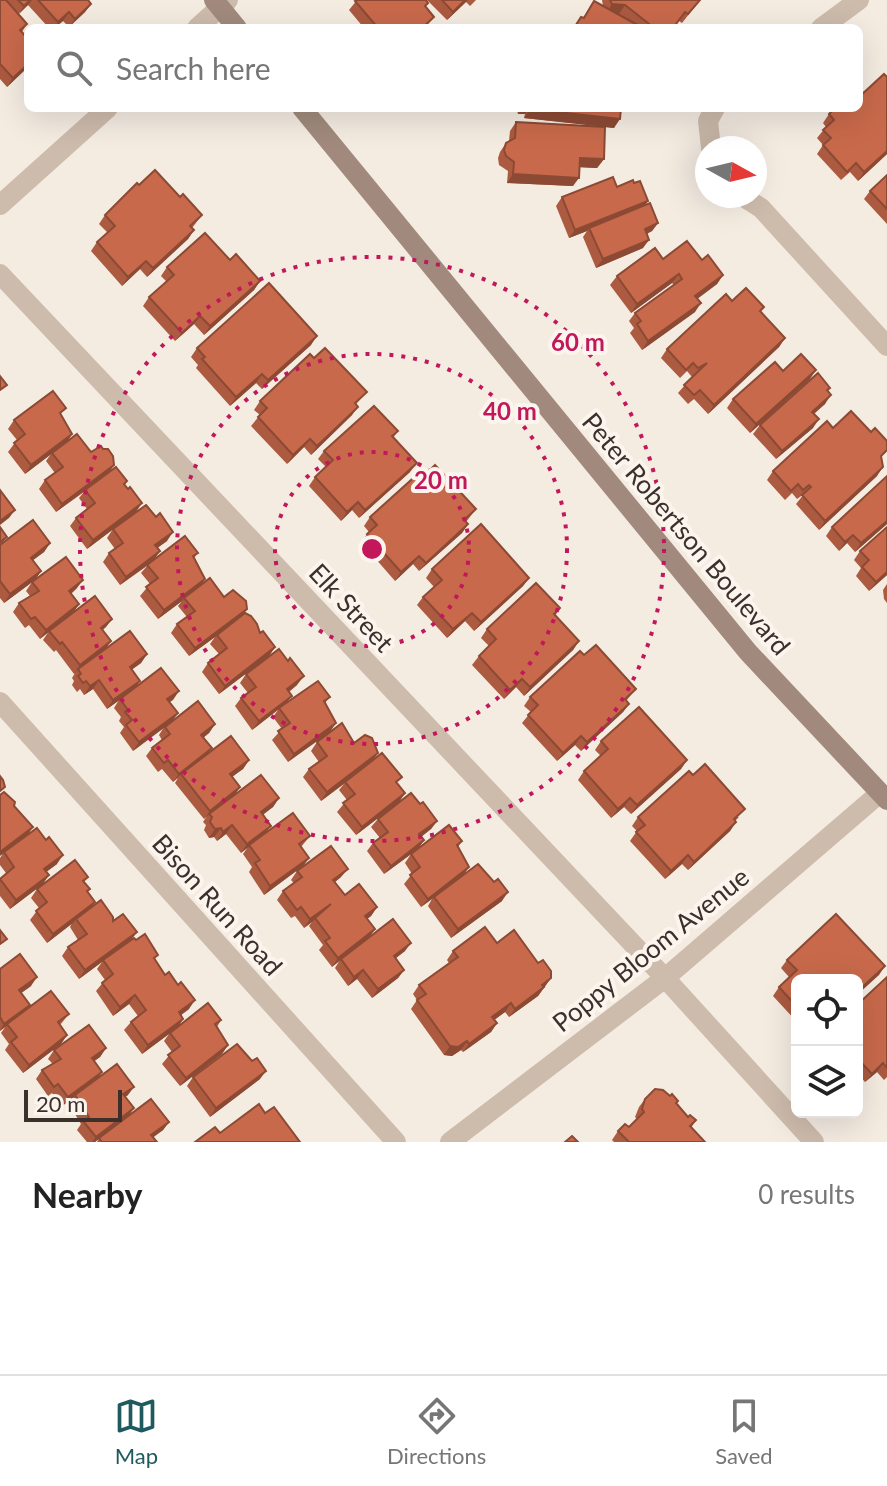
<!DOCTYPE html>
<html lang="en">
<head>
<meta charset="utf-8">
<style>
  body { margin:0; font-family:Lato,sans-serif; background:#f2f2f2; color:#222 }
  .controls { position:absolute; right:24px; bottom:24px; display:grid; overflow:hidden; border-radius:12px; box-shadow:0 8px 32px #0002 }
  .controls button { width:72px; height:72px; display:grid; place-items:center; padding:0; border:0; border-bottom:2px solid #e0e0e0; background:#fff; color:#222; font:40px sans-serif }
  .compass { position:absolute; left:695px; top:136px; width:72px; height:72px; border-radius:50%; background:#fff; box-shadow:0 8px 32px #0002; rotate:98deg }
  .scale { position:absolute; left:24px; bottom:20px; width:98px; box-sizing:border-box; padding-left:8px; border:4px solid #3b302b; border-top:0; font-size:22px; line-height:28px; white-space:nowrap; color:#3b302b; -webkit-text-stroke:6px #fbf5ee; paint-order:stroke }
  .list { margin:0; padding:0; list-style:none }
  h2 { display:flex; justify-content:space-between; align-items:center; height:104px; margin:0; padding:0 32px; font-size:34px }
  h2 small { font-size:26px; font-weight:400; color:#767676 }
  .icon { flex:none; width:44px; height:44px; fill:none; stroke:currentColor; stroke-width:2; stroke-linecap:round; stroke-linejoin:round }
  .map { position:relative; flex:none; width:887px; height:1142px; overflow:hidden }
  .search { position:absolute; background:#fff; box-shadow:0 8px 32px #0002; left:24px; right:24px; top:24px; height:88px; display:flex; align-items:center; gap:20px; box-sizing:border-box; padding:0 28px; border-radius:12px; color:#767676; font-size:30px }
  .sheet { height:232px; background:#fff }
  nav { display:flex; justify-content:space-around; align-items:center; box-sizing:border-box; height:112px; border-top:2px solid #e0e0e0; background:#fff; font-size:22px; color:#767676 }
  nav a { display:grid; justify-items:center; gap:4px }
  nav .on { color:#1f5a5e }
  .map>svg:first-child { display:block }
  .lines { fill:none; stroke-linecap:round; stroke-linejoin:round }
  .street { stroke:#cdbbac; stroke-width:20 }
  .secondary { stroke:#a18a7d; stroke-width:20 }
  .wall { fill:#ac5a40 }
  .shaded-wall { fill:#8c4a34 }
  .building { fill:#c8694b; stroke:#8c4a34; stroke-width:2 }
  .ring { fill:none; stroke:#c2185b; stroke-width:4; stroke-dasharray:4 8 }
  .labels { text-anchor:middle; stroke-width:8; stroke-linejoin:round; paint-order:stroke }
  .street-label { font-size:26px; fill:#3b302b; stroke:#fbf5ee }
  .centre { fill:#c2185b; stroke:#fbf5ee; stroke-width:4 }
  .ring-label { font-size:24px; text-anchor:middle; font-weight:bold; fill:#c2185b; stroke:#fbf5ee; stroke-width:8; stroke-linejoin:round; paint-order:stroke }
</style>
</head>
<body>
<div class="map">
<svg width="887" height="1142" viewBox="0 0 887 1142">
  <rect width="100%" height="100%" fill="#f4ebe1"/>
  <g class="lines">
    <g class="street">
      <path d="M197,28l31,-28"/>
      <path d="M821,28l38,-28"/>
      <path d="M711,148l-3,-27 7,-13"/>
      <path d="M742,196l19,12 126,138"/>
      <path d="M0,205l108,-97"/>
      <path d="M0,274l665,704 149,164"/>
      <path d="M0,702l396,440"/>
      <path d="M450,1142l215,-164 215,-185"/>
    </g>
    <g class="secondary">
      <path d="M214,0l23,28"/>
      <path d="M302,108l446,544 139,148"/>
    </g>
  </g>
  <g class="wall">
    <path d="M0,0h88l3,4 -6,8 -16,15 -6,-6 -8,7h-6l-21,-23 -10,9 9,10 -5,8 6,35 -21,20 -7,-8z"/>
    <path d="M357,0l71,3 -3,4 9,10 -9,11h-61l-15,-18z"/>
    <path d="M427,0h49l-6,6 -4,-4 -19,18z"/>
    <path d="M602,0h97l-6,9 -11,14 -3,-2 -5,7h-100l9,-10 11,-17 9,5z"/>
    <path d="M887,77v77l-29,27 -8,-9 -9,8 -24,-26 6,-9 -6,-7 9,-11 -3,-4 6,-9 30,-6z"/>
    <path d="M516,108h105l-7,20 -9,-1 -1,32 -7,9 -17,-1 -7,19 -66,-3 1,-12 -9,-6 -1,-7 2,-6 6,-9 3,-2 1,-10 6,-9 84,4 -76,-8 1,-4h-7z"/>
    <path d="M887,175v49l-23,-25 6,-8z"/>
    <path d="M139,185l41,12 22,18 -10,13 2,2 -6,9 -41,38 -7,-8 -18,17 -31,-35 6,-9 11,-9 -9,-9 6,-9z"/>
    <path d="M617,187l29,18 12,18 -6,8 -5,3 -4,14 -47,20 -13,-31 4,-6 -18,7 -13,-32 6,-9z"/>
    <path d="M663,259l39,1 21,15 -6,9 -20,15 -2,13 -53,38 -12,-17 4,-5 -5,-7 6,-8 39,-28 -2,-2 -41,30 -21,-28 7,-9z"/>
    <path d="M230,260l30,21 -6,9 -50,45 -10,-11 -19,17 -32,-35 6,-9 18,-15 -6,-6 6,-9z"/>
    <path d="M732,301l29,11 24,26 -6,9 -71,67 -14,-15 -6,5 -10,-11 14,-16 -5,-6 -7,7 -19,-20 6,-9z"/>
    <path d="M311,345l-49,44 -6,-6 -26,23 -34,-38 2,-3 -7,-8 6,-9z"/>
    <path d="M314,358l53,34 -11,12 -4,11 -41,40 -7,-8 -17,17 -36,-38 9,-11 -6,-5 6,-9z"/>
    <path d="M783,371l27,8 -60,54 -23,-25 6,-9z"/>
    <path d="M830,388l-2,3 -3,13 -11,10 -1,14 -37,31 -23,-25 7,-9z"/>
    <path d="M61,415l11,19 -5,8 47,23 -4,6 17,10 -3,4 12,27 -49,37 -17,-23 6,-8 11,-9 -8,-11 5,-6 -28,20 -17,-23 6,-9 10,-7 -9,-12 5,-7 -26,20 -17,-22 9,-12 -9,-11 6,-9z"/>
    <path d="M833,428l48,30 -4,18 -58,54 -23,-26 8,-10 -7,5 -5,-6 -7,7 -18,-20 6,-9z"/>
    <path d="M398,431l-5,7 17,34 -51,46 -7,-8 -11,11 -32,-35 6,-9 11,-10 -8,-8 6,-8z"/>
    <path d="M424,476l52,33 -10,13 2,2 -6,9 -43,38 -6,-7 -18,17 -34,-39 8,-10 -5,-6 6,-9z"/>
    <path d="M887,524l-32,28 -8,-9 -8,8 -13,-15 6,-9z"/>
    <path d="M0,527l7,10 -5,6h48l-6,9 -11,8 8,11 -6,9 -31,23 -4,-5z"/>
    <path d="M113,529l54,12 -10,7 -2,11 43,-6 -4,5 11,21 -3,5 22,13 51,50 -6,9 -50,38 -17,-22 6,-9 11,-9 -9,-10 5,-7 -26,19 -18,-23 6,-9 10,-7 -9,-11 4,-5 -24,18 -18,-23 10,-12 -9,-11 6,-7 -27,19 -17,-23 6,-9 6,-4 -8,-11z"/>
    <path d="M860,551l27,24 -18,16 -13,-15 5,-8 -7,-8z"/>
    <path d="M432,569l97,9 -6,8 -49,45 -9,-10 -18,17 -30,-33 6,-8 11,-10 -8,-9z"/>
    <path d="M32,582l45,6 -6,6 8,10 -6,9 39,6 -9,11 4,18 40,6 -6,9 -10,7 9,11 -5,7 44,3 -10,11 3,19 43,3 -6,9 -6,5 5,16 41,6 -6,9 -11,7 4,18 43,4 -6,9 -10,7 3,19 44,3 -9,11 8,11 -6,8 -39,29 -15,-23 3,-5 -9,-13 5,-7 -7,6 -15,-19 -9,7 -3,-4 -5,1 -5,-8 2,-5 -3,-3 4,-6 -3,3 -29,-36 3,-5 -5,4 -11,-13 -4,3 -12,-16 6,-8 10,-8 -3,-5 5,-8 -31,24 -13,-18 4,-6 -5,-6 2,-4 -7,-9 5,-8 -12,9 -14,-20 -9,6 -4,-6 -3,3 -5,-7 2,-4 -2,-3 3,-5 -1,1 -18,-24 -2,2 -11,-12 6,-9 -9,8 -11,-14 -4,3 -12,-16 6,-9 11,-7 -4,-5z"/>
    <path d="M887,584v19l-3,-4 -1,-9z"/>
    <path d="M560,608l-5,8 24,25 -6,9 -49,46 -8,-9 -12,12 -32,-34 7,-9 10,-10 -8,-8 6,-9z"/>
    <path d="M584,655l52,34 -10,12 3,3 -6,8 -42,39 -6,-6 -18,16 -35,-38 9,-11 -7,-6 6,-9z"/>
    <path d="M288,661l9,24 -8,7 3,4 -6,7 44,-6 -5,6 11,20 -48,39 -16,-22 10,-11 -9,-12 5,-7 -26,20 -17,-24 6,-8 7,-5 -8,-10 6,-9z"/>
    <path d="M601,741l86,19 -6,9 -50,45 -7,-7 -13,11 -33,-38 6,-9 17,-15 -6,-6z"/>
    <path d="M317,742l37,1 21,16 30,34 -6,9 -43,33 -19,-23 10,-12 -8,-10 5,-6 -23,17 -18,-24 6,-8 10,-7 -8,-11z"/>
    <path d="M420,804l17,17 -6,8 -10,8 3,3 -6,9 -34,25 -17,-23 6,-8 7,-5 -9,-11 7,-8z"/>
    <path d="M14,806l13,29 30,29 -11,8 -3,12 -33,25 -10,-13v-18l6,-5 -6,-8v-7l2,-3z"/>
    <path d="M638,817h101l-4,4 1,1 -6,9 -42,39 -6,-6 -17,15 -35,-38 7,-10 -5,-5z"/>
    <path d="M462,841l-4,6 5,28 39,26 -51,37 -23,-32 4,-7 -11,8 -17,-23 8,-10 -7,-11 6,-9z"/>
    <path d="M297,871l44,6 -6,5 10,13 32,12 -6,9 -4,3 2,19 36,13 -9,7 8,12 -6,8 -26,20 -15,-19 -9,7 -13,-18 5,-8 -8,7 -13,-17 4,-5 -14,-19 3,-4 -8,6 -9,-12 -4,2 -14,-18 6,-9 11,-8 -3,-3z"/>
    <path d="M88,877l-4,5 8,25 21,14 24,11 -6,8 24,19 34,50 -8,6 2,4 -4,7 42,-6 -4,7 11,18 -6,9 -42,32 -18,-22 10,-12 -8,-11 5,-7 -27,20 -18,-24 7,-8 7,-6 -9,-12 -16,12 -17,-25 9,-11 -8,-11 5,-7 -23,17 -17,-23 6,-9 10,-7 -8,-13 2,-4 -25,20 -17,-23 9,-12 -8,-10 6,-9z"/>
    <path d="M497,943l41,20 13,15 -13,18 -29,21 -4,-5 -11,8 3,3 -6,9 -28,20 -2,-2 -9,6 -8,-1 -33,-46 6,-9 -4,-6 6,-9 30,-22 -2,-3 6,-9z"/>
    <path d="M787,960l92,15 -82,5v42l-24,-26 6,-9 10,-10 -8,-9z"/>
    <path d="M0,969l31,17 -10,7 4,18 44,3 -9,11 7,10 -6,9 -38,29 -18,-23 4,-6 -8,-11 5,-7 -6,5z"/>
    <path d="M887,977v100l-3,3 -7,-8 -12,10 -8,-9v-68z"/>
    <path d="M106,1048l-6,9 -6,4 8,11 -4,6 30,17 -3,2 3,20 41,5 -6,8 -10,7 4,5h-60l2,-4 -4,4h-8l-10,-12 4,-6 -12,-20 5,-7 -12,9 -10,-13 -4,3 -12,-17 6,-9 11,-6 -5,-5 6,-9z"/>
    <path d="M252,1061l8,18 -50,38 -23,-31 6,-9z"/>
    <path d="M645,1099l31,4 12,14 8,3 -5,8 14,14h-91l-2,-2 6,-9 11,-4 8,-8 -2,-2 4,-10z"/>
  </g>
  <g class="shaded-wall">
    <path d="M30,0h2l-4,5 -10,10 6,-9z"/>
    <path d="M465,0h3l-21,20 6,-8z"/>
    <path d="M91,4l-6,8 -16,15 6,-8z"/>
    <path d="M612,4l13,1 -6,9 -13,-1z"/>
    <path d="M69,12l-6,9 -9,7 4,-6z"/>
    <path d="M28,64v3l-21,20 6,-9z"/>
    <path d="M522,108h7l-4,6h-7z"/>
    <path d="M530,109l90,10 -6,9 -90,-10z"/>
    <path d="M887,151v3l-29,27 6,-9z"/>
    <path d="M580,158l24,1 -7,9 -23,-1z"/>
    <path d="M513,174l66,4 -6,8 -66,-3z"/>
    <path d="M648,201l-6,9 -53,18 -2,3 -18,7 6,-8z"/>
    <path d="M658,223l-6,8 -14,6 7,-8z"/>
    <path d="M194,230l-6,9 -41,38 6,-9z"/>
    <path d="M649,240l-6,8 -47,20 7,-9z"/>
    <path d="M146,261l-6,8 -18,17 6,-9z"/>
    <path d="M679,274l-7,9 -41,30 6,-9z"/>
    <path d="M723,275l-6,9 -28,21 6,-9z"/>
    <path d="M260,281l-6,9 -50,45 6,-9z"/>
    <path d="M701,303l-6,9 -53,38 6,-9z"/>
    <path d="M200,316l-6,8 -19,17 7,-8z"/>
    <path d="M317,336l-6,9 -49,44 6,-9z"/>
    <path d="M785,338l-6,9 -71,67 6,-9z"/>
    <path d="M816,370l-6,9 -60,54 6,-9z"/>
    <path d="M262,374l-6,9 -26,23 6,-9z"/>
    <path d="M831,395l-6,9 -19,16 6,-8z"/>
    <path d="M358,407l-6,8 -41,40 6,-9z"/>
    <path d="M819,419l-6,9 -37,31 6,-8z"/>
    <path d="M72,434l-6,9 -41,31 6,-9z"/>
    <path d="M310,439l-6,8 -17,17 6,-9z"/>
    <path d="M417,463l-7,9 -51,46 6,-8z"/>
    <path d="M114,465l-6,8 -52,39 6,-8z"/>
    <path d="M883,467l-6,9 -58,54 6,-9z"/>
    <path d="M358,502l-6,8 -11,11 6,-9z"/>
    <path d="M142,503l-6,9 -49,37 6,-9z"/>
    <path d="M15,510l-6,8 -9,7v-4z"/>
    <path d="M887,521v3l-32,28 6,-9z"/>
    <path d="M468,524l-6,9 -43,38 7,-8z"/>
    <path d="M173,532l-6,9 -18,13 6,-9z"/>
    <path d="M853,535l-6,8 -8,8 6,-9z"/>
    <path d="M50,543l-6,9 -19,14 6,-8z"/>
    <path d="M160,551l-6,9 -34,25 6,-8z"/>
    <path d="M419,556l-6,8 -18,17 6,-9z"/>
    <path d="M41,571l-6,9 -31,23 6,-9z"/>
    <path d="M887,572v3l-18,16 7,-9z"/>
    <path d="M529,578l-6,8 -49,45 7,-9z"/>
    <path d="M205,579l-6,9 -15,10 -2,3 -24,18 6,-9z"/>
    <path d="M83,580l-6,8 -14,12 6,-9z"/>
    <path d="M79,604l-6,9 -33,26 6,-9z"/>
    <path d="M247,609l-6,9 -52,38 6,-8z"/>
    <path d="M472,613l-7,8 -18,17 6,-9z"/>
    <path d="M112,619l-6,8 -11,9 6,-8z"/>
    <path d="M111,641l-6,9 -27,19 -4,5 6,-9z"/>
    <path d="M579,641l-6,9 -49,46 6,-9z"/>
    <path d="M275,647l-6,9 -50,38 6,-8z"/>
    <path d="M147,654l-6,9 -18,13 7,-9z"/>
    <path d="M304,676l-7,9 -17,13 7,-9z"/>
    <path d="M522,679l-6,8 -12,12 6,-9z"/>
    <path d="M99,680l-6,9 -9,6 6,-9z"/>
    <path d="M140,681l-6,9 -27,19 6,-9z"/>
    <path d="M179,691l-6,9 -12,8 6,-9z"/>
    <path d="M292,696l-7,8 -33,26 7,-9z"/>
    <path d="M629,704l-6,8 -42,39 6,-9z"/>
    <path d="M178,713l-6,9 -39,29 6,-9z"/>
    <path d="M336,723l-6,9 -42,30 6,-8z"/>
    <path d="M215,724l-6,9 -14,11 6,-9z"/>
    <path d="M581,736l-6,9 -18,16 6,-8z"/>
    <path d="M212,748l-7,9 -24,17 -8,8 6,-8z"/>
    <path d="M378,753l-6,9 -51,39 6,-9z"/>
    <path d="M249,760l-6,9 -19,14 6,-9z"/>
    <path d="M687,760l-6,9 -50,45 6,-9z"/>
    <path d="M240,787l-6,9 -25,18 -5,5 6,-8z"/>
    <path d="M405,793l-6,9 -43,33 6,-8z"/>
    <path d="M279,798l-6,9 -18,14 6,-9z"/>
    <path d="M630,798l-6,9 -13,11 7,-9z"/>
    <path d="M437,821l-6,8 -18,14 6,-9z"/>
    <path d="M736,822l-6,9 -42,39 6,-8z"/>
    <path d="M232,825l-6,9 -9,7 6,-9z"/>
    <path d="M271,826l-6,8 -24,19 6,-9z"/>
    <path d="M33,827l-6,9 -27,20v-4z"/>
    <path d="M221,828l-7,9 -5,1 6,-9z"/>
    <path d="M424,840l-6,9 -34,25 7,-8z"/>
    <path d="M63,855l-6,9 -19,14 6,-9z"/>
    <path d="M688,855l-6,9 -17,15 6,-8z"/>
    <path d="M309,858l-6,8 -39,29 6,-9z"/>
    <path d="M469,867l-6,9 -42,31 7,-8z"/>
    <path d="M348,869l-7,8 -14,11 6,-8z"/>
    <path d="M49,875l-6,9 -33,25 6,-9z"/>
    <path d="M508,892l-6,9 -51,37 7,-9z"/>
    <path d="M95,902l-6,9 -13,8 -3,4 -26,20 6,-9z"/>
    <path d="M331,904l-19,18 -8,6 6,-9z"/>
    <path d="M377,907l-6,9 -12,9 6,-9z"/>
    <path d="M375,929l-6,9 -37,29 6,-9z"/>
    <path d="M137,932l-7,9 -51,38 6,-9z"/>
    <path d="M411,943l-6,8 -17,13 6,-8z"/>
    <path d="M885,966l-6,9 -22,20v-3z"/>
    <path d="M363,970l-6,9 -9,7 6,-9z"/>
    <path d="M404,970l-6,8 -26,20 6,-9z"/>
    <path d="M37,977l-6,9 -18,13 6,-9z"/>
    <path d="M551,978l-13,18 -29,21 6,-8z"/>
    <path d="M135,995l-6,9 -16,12 7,-9z"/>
    <path d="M195,1000l-6,9 -16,12 6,-9z"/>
    <path d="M511,1003l-6,9 -19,14 6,-9z"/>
    <path d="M30,1005l-6,8 -24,18 4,-7z"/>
    <path d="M183,1019l-6,9 -35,26 6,-9z"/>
    <path d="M497,1023l-6,9 -28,20 6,-8z"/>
    <path d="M67,1035l-6,9 -38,29 6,-8z"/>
    <path d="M467,1041l-6,9 -9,6 -8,-1 6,-9z"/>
    <path d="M228,1045l-6,9 -42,32 6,-8z"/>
    <path d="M106,1048l-6,9 -14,10 6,-9z"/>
    <path d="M883,1063l-6,9 -12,10 7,-8z"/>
    <path d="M266,1071l-6,8 -50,38 6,-9z"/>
    <path d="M102,1072l-6,9 -34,25 6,-9z"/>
    <path d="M134,1087l-6,8 -11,8 6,-9z"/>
    <path d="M134,1108l-6,9 -33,25h-3l4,-5z"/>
    <path d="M169,1122l-6,8 -16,12 4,-7z"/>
  </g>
  <g class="building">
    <path d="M0,0h6l21,24 -7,6 8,9v25l-15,14 -13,-14z"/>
    <path d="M18,0h12l-6,6z"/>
    <path d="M38,0h50l3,4 -16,15 -6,-7 -11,10z"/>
    <path d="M357,0h69l2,3 -3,3 9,11 -12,11h-44l-23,-27z"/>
    <path d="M442,0h23l-12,12z"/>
    <path d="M610,0h90l-12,14 -3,-2 -12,16h-5l-5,-3 -2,3h-3l-4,-3 -1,2 -28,-22 -13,-1z"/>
    <path d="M594,1l49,27h-69l7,-11 3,1z"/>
    <path d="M884,74l3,3v74l-23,21 -8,-9 -9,9 -24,-27 8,-7 -8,-8 11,-10 -5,-6 6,-6h24v-11z"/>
    <path d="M530,108h91l-1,11 -90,-10z"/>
    <path d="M516,122l89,5 -1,32 -24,-1 -1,20 -66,-4 1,-12 -8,-6 -2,-6 2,-7 9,-5z"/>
    <path d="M155,170l25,27 3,-3 19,21 -12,11 4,4 -41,38 -7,-7 -18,16 -31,-35 18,-16 -10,-11 32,-32 2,2z"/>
    <path d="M887,175v34l-17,-18z"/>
    <path d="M613,177l4,10 16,-7 1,3 6,-2 8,20 -73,29 -13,-33z"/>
    <path d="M650,203l8,20 -13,6 4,11 -46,19 -14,-31z"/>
    <path d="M205,233l25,27 6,-6 24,27 -50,45 -10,-10 -18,17 -33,-36 25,-22 -7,-8z"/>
    <path d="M687,241l15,19 6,-5 15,20 -28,21 6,7 -53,38 -11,-17 4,-3 -6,-8 47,-34 -3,-5 -42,30 -20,-28 38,-28 8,11z"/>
    <path d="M269,283l48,53 -49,44 -6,-6 -26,23 -34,-38 3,-2 -8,-9z"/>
    <path d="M746,288l18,19 -4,4 25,27 -71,67 -14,-15 -6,5 -10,-10 23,-22 -9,5 -5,-5 -7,7 -19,-21 59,-55 6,7z"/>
    <path d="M325,348l42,44 -12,11 3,4 -41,39 -7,-7 -17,16 -35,-38 9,-9 -7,-7 50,-47 4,4z"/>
    <path d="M801,354l15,16 -60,54 -23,-25 42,-37 8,9z"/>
    <path d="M818,373l12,15 -3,2 4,5 -19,17 7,7 -37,32 -22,-26z"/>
    <path d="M0,376l7,9 -7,5z"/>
    <path d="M53,391l13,17 -6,5 12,21 -41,31 -17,-22 11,-9 -11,-14z"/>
    <path d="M374,406l24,25 -6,5 25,27 -52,47 -7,-8 -11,10 -32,-35 18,-17 -9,-9z"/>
    <path d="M851,411l20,21 4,-4 12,13v9l-6,6 2,11 -58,54 -23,-26 9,-8 -2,-2 -6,5 -5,-6 -7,7 -18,-20 54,-50 6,7z"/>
    <path d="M77,434l14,18 10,-6 2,3h5l5,7 1,9 -52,39 -17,-24 18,-13 -11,-14z"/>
    <path d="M435,465l41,44 -12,11 4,4 -42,39 -7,-7 -18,16 -34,-38 10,-9 -7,-8 50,-45 4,4z"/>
    <path d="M116,467l11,14 -3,3 4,5 2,-2 12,16 -49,37 -17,-22 19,-15 -10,-13z"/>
    <path d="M887,476v45l-26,22 -8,-8 -8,7 -13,-15z"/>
    <path d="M0,490l15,20 -15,11z"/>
    <path d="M146,505l10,12 4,-4 13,19 -18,13 5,6 -34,26 -17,-24 14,-10 -10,-14z"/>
    <path d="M33,520l17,23 -19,15 10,13 -31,23 -10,-13v-36z"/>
    <path d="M481,524l48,54 -48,44 -9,-9 -19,16 -30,-32 19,-17 -10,-11z"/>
    <path d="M0,527l7,10 -7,5z"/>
    <path d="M887,527v45l-11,10 -14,-15 7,-7 -9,-9z"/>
    <path d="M185,536l13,17 -5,3 12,23 -41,31 -18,-23 12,-9 -11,-13z"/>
    <path d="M66,557l17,23 -14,11 10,13 -33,26 -11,-13 -4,2 -12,-16 20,-12 -7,-9z"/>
    <path d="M210,578l14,19 9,-7 13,11 1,8 -52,39 -18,-24 18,-13 -11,-13z"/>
    <path d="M536,583l24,25 -6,6 25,27 -49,46 -8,-8 -12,11 -31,-34 17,-17 -9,-10z"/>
    <path d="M95,596l17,23 -11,9 10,13 -31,24 -18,-23 -2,2 -11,-13z"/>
    <path d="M245,613l6,3 6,8 3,9 3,-2 12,16 -50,39 -17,-23 19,-15 -10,-13z"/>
    <path d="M130,631l17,23 -17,13 10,14 -27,19 -14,-20 -9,6 -4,-5 -3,2 -5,-7 3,-2 -3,-5z"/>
    <path d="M596,645l40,44 -11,10 4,5 -42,38 -6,-6 -18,17 -35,-38 10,-10 -8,-8 50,-46 4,4z"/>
    <path d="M279,649l9,12 2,-3 14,18 -17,13 5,7 -33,25 -18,-23 15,-11 -10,-13z"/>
    <path d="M161,668l18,23 -12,8 11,14 -39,29 -13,-17 6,-5 -7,-8 3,-2 -8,-11z"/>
    <path d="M318,681l12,16 -6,4 12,22 -42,31 -16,-23 12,-8 -11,-15z"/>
    <path d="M198,701l17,23 -14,11 11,13 -33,26 -11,-14 -4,3 -12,-15 18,-14 -5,-7z"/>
    <path d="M639,707l48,53 -50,45 -7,-7 -12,11 -34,-38 24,-22 -7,-8z"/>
    <path d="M342,723l12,20 11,-8 7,3 6,15 -51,39 -18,-23 18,-13 -10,-14z"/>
    <path d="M231,736l18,24 -19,14 10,13 -30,24 -29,-37z"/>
    <path d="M382,753l20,24 -6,5 9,11 -43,34 -19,-24 12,-9 -10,-12z"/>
    <path d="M705,764l40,45 -11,10 2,3 -42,40 -6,-7 -17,16 -35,-39 9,-7 -7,-8 51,-46 4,4z"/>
    <path d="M261,775l18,23 -18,14 10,14 -24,18 -15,-19 -9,7 -2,-4 -6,1 -5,-7 2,-5 -3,-3z"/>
    <path d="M0,776l3,4 2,7 -5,4z"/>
    <path d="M4,792l11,10 -1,4 19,21 -33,25v-57z"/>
    <path d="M411,793l9,11 3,-2 14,19 -18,13 5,6 -33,26 -18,-23 15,-11 -10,-13z"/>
    <path d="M293,813l17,23 -11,8 10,14 -39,28 -15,-23 5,-3 -11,-15z"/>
    <path d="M449,825l13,16 -5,4 12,22 -41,32 -18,-24 10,-8 -9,-13z"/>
    <path d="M37,828l9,12 3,-3 14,18 -19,14 5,6 -33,25 -16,-21 14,-12 -10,-15z"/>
    <path d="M331,846l17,23 -15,11 12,15 14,-11 18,23 -12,9 10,13 -37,29 -13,-17 5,-3 -15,-20 16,-14 -21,15 -9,-12 -4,3 -14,-19 19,-14 -5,-6z"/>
    <path d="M75,860l13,17 -5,4 7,8 -3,2 8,11 -42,32 -17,-23 11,-9 -10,-13z"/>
    <path d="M478,864l16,18 4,-3 10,13 -50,37 -24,-32z"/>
    <path d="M101,900l12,17v4l10,-7 14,18 -52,38 -17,-23 19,-13 -11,-15z"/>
    <path d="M836,914l49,52 -28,26v-12h-60v27l-18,-20 18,-17 -10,-10z"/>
    <path d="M393,919l18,24 -17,13 10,14 -26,19 -15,-19 -9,7 -13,-18z"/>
    <path d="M485,927l12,16 17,-13 24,33 5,-3 8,11v7l-9,7 2,2 -29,22 -4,-6 -19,14 5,6 -28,21 -2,-3 -9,6 -8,-1 -33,-46 9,-6 -7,-9 39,-28 -5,-6z"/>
    <path d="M0,930l7,9 -7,5z"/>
    <path d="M145,934l13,21 -4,3 11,17 4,-3 9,13 3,-3 14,18 -16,12 4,7 -35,26 -17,-23 15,-12 -11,-15 -15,12 -18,-24 11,-9 -10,-14 31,-22 2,2z"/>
    <path d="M20,954l17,23 -18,13 11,15 -26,19 -4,-7v-48z"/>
    <path d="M887,977v91l-4,-5 -11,11 -15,-16v-53z"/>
    <path d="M51,991l18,23 -11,8 9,13 -38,30 -18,-23 6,-5 -10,-13z"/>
    <path d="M208,1003l13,17 -6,4 13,21 -42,33 -18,-23 12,-9 -10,-13z"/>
    <path d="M89,1025l17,23 -14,10 10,14 -34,25 -10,-13 -4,3 -12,-17 19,-11 -7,-9z"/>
    <path d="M237,1044l15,17 5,-3 9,13 -50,37 -23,-31z"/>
    <path d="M117,1064l17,23 -11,7 11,14 -38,29 -13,-16 6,-4 -14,-22z"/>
    <path d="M655,1089l8,1 7,6 2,-2 6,7 -2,2 12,14 2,-2 6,5 -6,6 15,16h-76l-11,-11 7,-7 4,3 15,-15 -2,-3 3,-10z"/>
    <path d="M151,1099l18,23 -18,13 6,7h-55l-3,-4z"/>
    <path d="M259,1104l6,9 9,-6 26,35h-105l20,-15 5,6z"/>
    <path d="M572,1136l6,6h-13z"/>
  </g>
  <g class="ring">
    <circle cx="372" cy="549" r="97"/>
    <circle cx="372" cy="549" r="195"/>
    <circle cx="372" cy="549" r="292"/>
  </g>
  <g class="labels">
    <g class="street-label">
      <text transform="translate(686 534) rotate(50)" y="9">Peter Robertson Boulevard</text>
      <text transform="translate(351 608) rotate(47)" y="9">Elk Street</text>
      <text transform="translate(217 905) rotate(48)" y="9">Bison Run Road</text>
      <text transform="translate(651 950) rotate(-39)" y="9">Poppy Bloom Avenue</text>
    </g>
  </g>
  <circle cx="372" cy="549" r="12" class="centre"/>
  <g class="ring-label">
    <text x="578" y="351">60 m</text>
    <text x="510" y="420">40 m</text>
    <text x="441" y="489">20 m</text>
  </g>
</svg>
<div class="controls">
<button><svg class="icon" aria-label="locate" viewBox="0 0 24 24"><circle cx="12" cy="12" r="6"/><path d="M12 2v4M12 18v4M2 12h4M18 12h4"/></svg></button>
<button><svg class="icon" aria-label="layers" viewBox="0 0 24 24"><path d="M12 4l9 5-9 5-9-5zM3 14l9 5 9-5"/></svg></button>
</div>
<svg class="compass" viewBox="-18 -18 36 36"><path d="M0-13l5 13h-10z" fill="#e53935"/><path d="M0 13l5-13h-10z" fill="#767676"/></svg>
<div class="scale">20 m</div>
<div class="search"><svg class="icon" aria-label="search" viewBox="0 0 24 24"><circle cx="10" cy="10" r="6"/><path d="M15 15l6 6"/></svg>Search here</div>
</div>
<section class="sheet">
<h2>Nearby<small>0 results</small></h2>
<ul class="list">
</ul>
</section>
<nav>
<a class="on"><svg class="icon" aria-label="map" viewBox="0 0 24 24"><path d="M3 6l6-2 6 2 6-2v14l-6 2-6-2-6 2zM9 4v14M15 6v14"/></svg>Map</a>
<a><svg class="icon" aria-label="directions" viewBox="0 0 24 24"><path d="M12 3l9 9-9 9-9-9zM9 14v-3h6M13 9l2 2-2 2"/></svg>Directions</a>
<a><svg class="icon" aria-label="saved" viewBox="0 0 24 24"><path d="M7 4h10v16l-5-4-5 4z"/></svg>Saved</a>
</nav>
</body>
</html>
